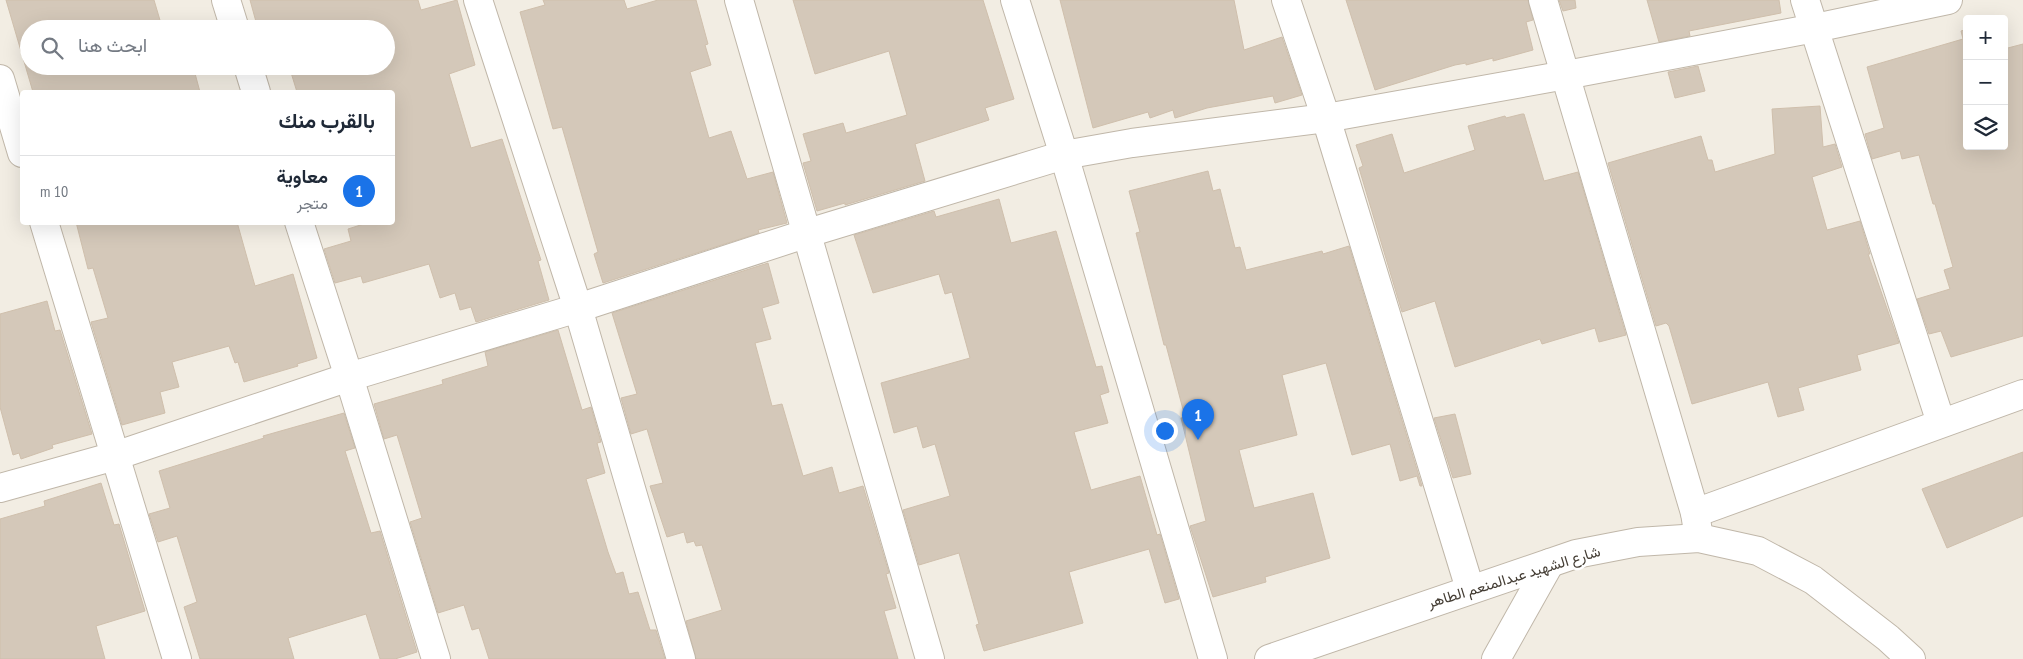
<!DOCTYPE html>
<html lang="ar">
<head>
<meta charset="utf-8">
<style>
  body { margin:0; font-family:"PT Sans Narrow",Vazirmatn,sans-serif; background:#f2f2f3; color:#1f2937; direction:rtl }
  .controls { position:absolute; right:15px; top:15px; display:grid; overflow:hidden; border-radius:5px; box-shadow:0 5px 20px #0002 }
  .controls button { width:45px; height:45px; display:grid; place-items:center; padding:0; border:0; border-bottom:1px solid #e0e1e3; background:#fff; color:#1f2937; font:25px sans-serif }
  .you { position:absolute; left:1164px; top:430px; width:18px; height:18px; margin:-12px; border:4px solid #fff; border-radius:50%; background:#1a73e8; box-shadow:0 0 0 8px #1a73e833 }
  .badge { display:grid; place-items:center; width:32px; height:32px; border-radius:50%; background:#1a73e8; color:#fff; font-size:16px; font-weight:700 }
  .pin { position:absolute; translate:-50% -41px; filter:drop-shadow(0 1px 2px #0008) }
  .pin::after { content:''; position:absolute; top:26px; width:18px; height:15px; background:inherit; clip-path:polygon(0 0,100% 0,50% 100%) }
  .list { margin:0; padding:0; list-style:none }
  h2 { display:flex; justify-content:space-between; align-items:center; height:65px; margin:0; padding:0 20px; font-size:21px }
  h2 small { font-size:16px; font-weight:400; color:#747a83 }
  .list li { display:grid; grid-template-columns:32px 1fr auto; gap:15px; align-items:center; box-sizing:border-box; height:70px; padding:0 20px; border-top:1px solid #e0e1e3 }
  .list b { display:block; font-size:19px; white-space:nowrap }
  .list p { margin:0; font-size:16px; white-space:nowrap; color:#747a83 }
  .list em { font-size:16px; font-style:normal; color:#747a83 }
  .icon { flex:none; width:28px; height:28px; fill:none; stroke:currentColor; stroke-width:2; stroke-linecap:round; stroke-linejoin:round }
  .map { position:relative; flex:none; width:2023px; height:659px; overflow:hidden; direction:ltr }
  .search { position:absolute; background:#fff; box-shadow:0 5px 20px #0002; left:20px; top:20px; width:375px; height:55px; display:flex; align-items:center; gap:12px; box-sizing:border-box; padding:0 18px; border-radius:28px; color:#747a83; font-size:19px }
  .panel { position:absolute; background:#fff; box-shadow:0 5px 20px #0002; left:20px; top:90px; width:375px; height:135px; border-radius:5px; direction:rtl }
  .map>svg:first-child { display:block }
  .building { fill:#d4c8b9; stroke:#cfbfac }
  .lines { fill:none; stroke-linecap:round; stroke-linejoin:round }
  .minor-casing { stroke:#c0b7a9; stroke-width:30 }
  .tertiary-casing { stroke:#c0b7a9; stroke-width:30 }
  .minor { stroke:#fff; stroke-width:28 }
  .tertiary { stroke:#fff; stroke-width:28 }
  .labels { text-anchor:middle; stroke-width:5; stroke-linejoin:round; paint-order:stroke }
  .street-label { font-size:15px; fill:#443d34; stroke:#fff }
</style>
</head>
<body>
<div class="map">
<svg width="2023" height="659" viewBox="0 0 2023 659">
  <rect width="100%" height="100%" fill="#f2ede3"/>
  <g class="building">
    <path d="M6,0h148l8,27 18,-5 2,7h-153v37h164l7,26h-167z"/>
    <path d="M250,0h168l3,10 36,-10 18,65 -26,9 22,74 31,-9 33,103 6,18 -3,1 11,39 -73,22 -5,-15 -11,3 -5,-17 -15,5 -11,-34 -66,19 -2,-7 -26,7 -11,-34 27,-8 -3,-12 22,-7h22v-130h-95l-8,-26h97v-37h-128z"/>
    <path d="M543,0h81l3,9 31,-9h38l12,44 -3,1 6,20 -21,7 19,66 22,-7 16,48 26,-7 14,51 -29,7 1,3 -156,50 -9,-29 4,-2 -36,-125 -9,2 -33,-117 25,-7z"/>
    <path d="M793,0h190l31,99 -29,9 4,12 -74,24 10,37 -80,24v-2l-28,8 -14,-48 8,-2 -8,-27 40,-11 3,10 61,-18 -18,-64 -74,23z"/>
    <path d="M1060,0h174l10,50 38,-13 20,58 -27,8 -2,-7 -66,12 -32,10 -2,-8 -23,8 -2,-6 -55,16z"/>
    <path d="M1346,0h182l5,20 -7,2 7,28 -40,11v-3l-27,7v-2l-11,2 -80,25z"/>
    <path d="M1559,0h16l1,8 -13,3z"/>
    <path d="M1647,0h132l2,13 -92,18 1,5 -31,6z"/>
    <path d="M1967,29v117h37v-97l19,-5v292l-72,21 -10,-26 -12,3 -12,-35 33,-10 -6,-19 9,-3 -18,-63h-2l-14,-49 -17,4 -2,-8 -28,8 -7,-25 19,-6 -17,-61 96,-28 -2,-8z"/>
    <path d="M1698,66l7,25 -30,7 -7,-26z"/>
    <path d="M1820,106l3,41 12,-3 7,23 -30,10 15,53 33,-9 10,33h-2l31,89 -42,12 4,15 -63,18 6,22 -26,7 -10,-35 -76,22 -23,-78 -3,-3 -10,3 -48,-163 93,-27 7,24h4l3,12 60,-18 -3,-45z"/>
    <path d="M1522,114h2l20,67 34,-9 48,163 -27,7 -4,-14 -53,16 -2,-5 -85,28 -20,-66 -33,11 -43,-144 4,-2 -7,-21 36,-11 12,39 71,-23 -7,-24 37,-10 1,2z"/>
    <path d="M1208,171l5,20 7,-2 15,59 5,-1 6,23 76,-19 1,3 26,-8 73,240h-2l-3,-10 -17,5 -10,-37 -38,11 -26,-92 -44,12 15,60 -58,15 15,58 59,-15 17,65 -65,19 1,5 -53,15 -23,-71 16,-5 -25,-103 4,-1 -19,-72h-2l-28,-112 4,-1 -11,-41z"/>
    <path d="M999,199l12,44 45,-12 40,136 6,-1 7,26 -9,3 8,28 -34,9 17,58 49,-14 17,59 3,-1 19,65 -14,4 -16,-54 -80,23 14,51 -99,28 -8,-26 3,-1 -20,-71 -40,12 -16,-55 47,-14 -15,-52 -12,4 -6,-22 -23,7 -13,-50 89,-25 -18,-66 -7,2 -6,-20 -66,19 -19,-58 80,-24 2,6z"/>
    <path d="M76,222h161l18,64 38,-12 24,84 -20,6 1,2 -54,16 -6,-20 -3,1 -6,-17 -57,16 7,25 -19,5 5,21 -43,12 -31,-103 17,-4 -15,-50 -5,1z"/>
    <path d="M768,263l11,40 -17,5 9,31 -16,4 17,63 10,-2 21,72 29,-9 7,26 24,-7 26,87 -3,1 10,34 -12,3 14,48h-202l-10,-38 36,-11 -20,-65 -6,1 -2,-5 -7,2 -3,-11 -17,5 -17,-51 13,-3 -16,-54 -16,5 -10,-36 16,-4 -25,-81z"/>
    <path d="M47,301l8,30 5,-1 32,104 -40,11 1,3 -32,11 -2,-6 -6,2 -13,-48v-93z"/>
    <path d="M558,330l24,80 9,-3 10,35 -4,1 8,30 -19,6 22,73 8,22 7,-2 6,22 9,-2 12,38h6l9,29h-176l-10,-31 -7,2 -8,-25 -26,8 -28,-91 12,-4 -25,-83 -13,4 -10,-35 69,-20 -1,-4 46,-14 -3,-14z"/>
    <path d="M344,413l11,35 -10,3 26,82 9,-2 37,121 -22,7h-15l-14,-45 -78,24 6,21h-94l-16,-52 13,-5 -20,-66 -19,6 -9,-28 21,-6 -11,-37 105,-33 -1,-2z"/>
    <path d="M1455,414l16,60 -18,4 -19,-60z"/>
    <path d="M2023,452v64l-76,32 -25,-59z"/>
    <path d="M101,483l13,42 5,-1 26,87 -49,15 9,33h-105v-140l45,-13 -1,-5z"/>
  </g>
  <g class="lines">
    <g class="minor-casing">
      <g id="minor">
        <path d="M226,0l9,29"/>
        <path d="M478,0l100,308 103,351"/>
        <path d="M739,0l191,659"/>
        <path d="M1015,0l49,155 149,504"/>
        <path d="M1286,0l40,118 144,471"/>
        <path d="M1543,0l152,513 4,25"/>
        <path d="M1805,0l136,423"/>
        <path d="M248,66l8,26"/>
        <path d="M0,79l22,74"/>
        <path d="M44,222l133,437"/>
        <path d="M299,222l50,155 87,282"/>
        <path d="M0,488l115,-32 234,-79 229,-69 230,-75 256,-78 68,-12 194,-25 240,-43 249,-47 133,-28"/>
        <path d="M1695,513l328,-119"/>
        <path d="M1496,659l54,-96"/>
      </g>
    </g>
    <g class="tertiary-casing">
      <path id="tertiary" d="M1269,659l307,-105 62,-12 61,-4 59,13 55,29 75,58 23,21"/>
    </g>
    <use href="#minor" class="minor"/>
    <use href="#tertiary" class="tertiary"/>
  </g>
  <g class="labels">
    <g class="street-label">
      <text transform="translate(1514 577) rotate(-17)" y="5">شارع الشهيد عبدالمنعم الطاهر</text>
    </g>
  </g>
</svg>
<div class="controls">
<button>+</button>
<button>−</button>
<button><svg class="icon" aria-label="layers" viewBox="0 0 24 24"><path d="M12 4l9 5-9 5-9-5zM3 14l9 5 9-5"/></svg></button>
</div>
<div class="you"></div>
<div class="pin badge" style="left:1198px;top:440px">1</div>
<div class="search"><svg class="icon" aria-label="search" viewBox="0 0 24 24"><circle cx="10" cy="10" r="6"/><path d="M15 15l6 6"/></svg>ابحث هنا</div>
<section class="panel">
<h2>بالقرب منك<small></small></h2>
<ul class="list">
<li><span class="badge">1</span><div><b>معاوية</b><p>متجر</p></div><em>10 m</em></li>
</ul>
</section>
</div>
</body>
</html>
